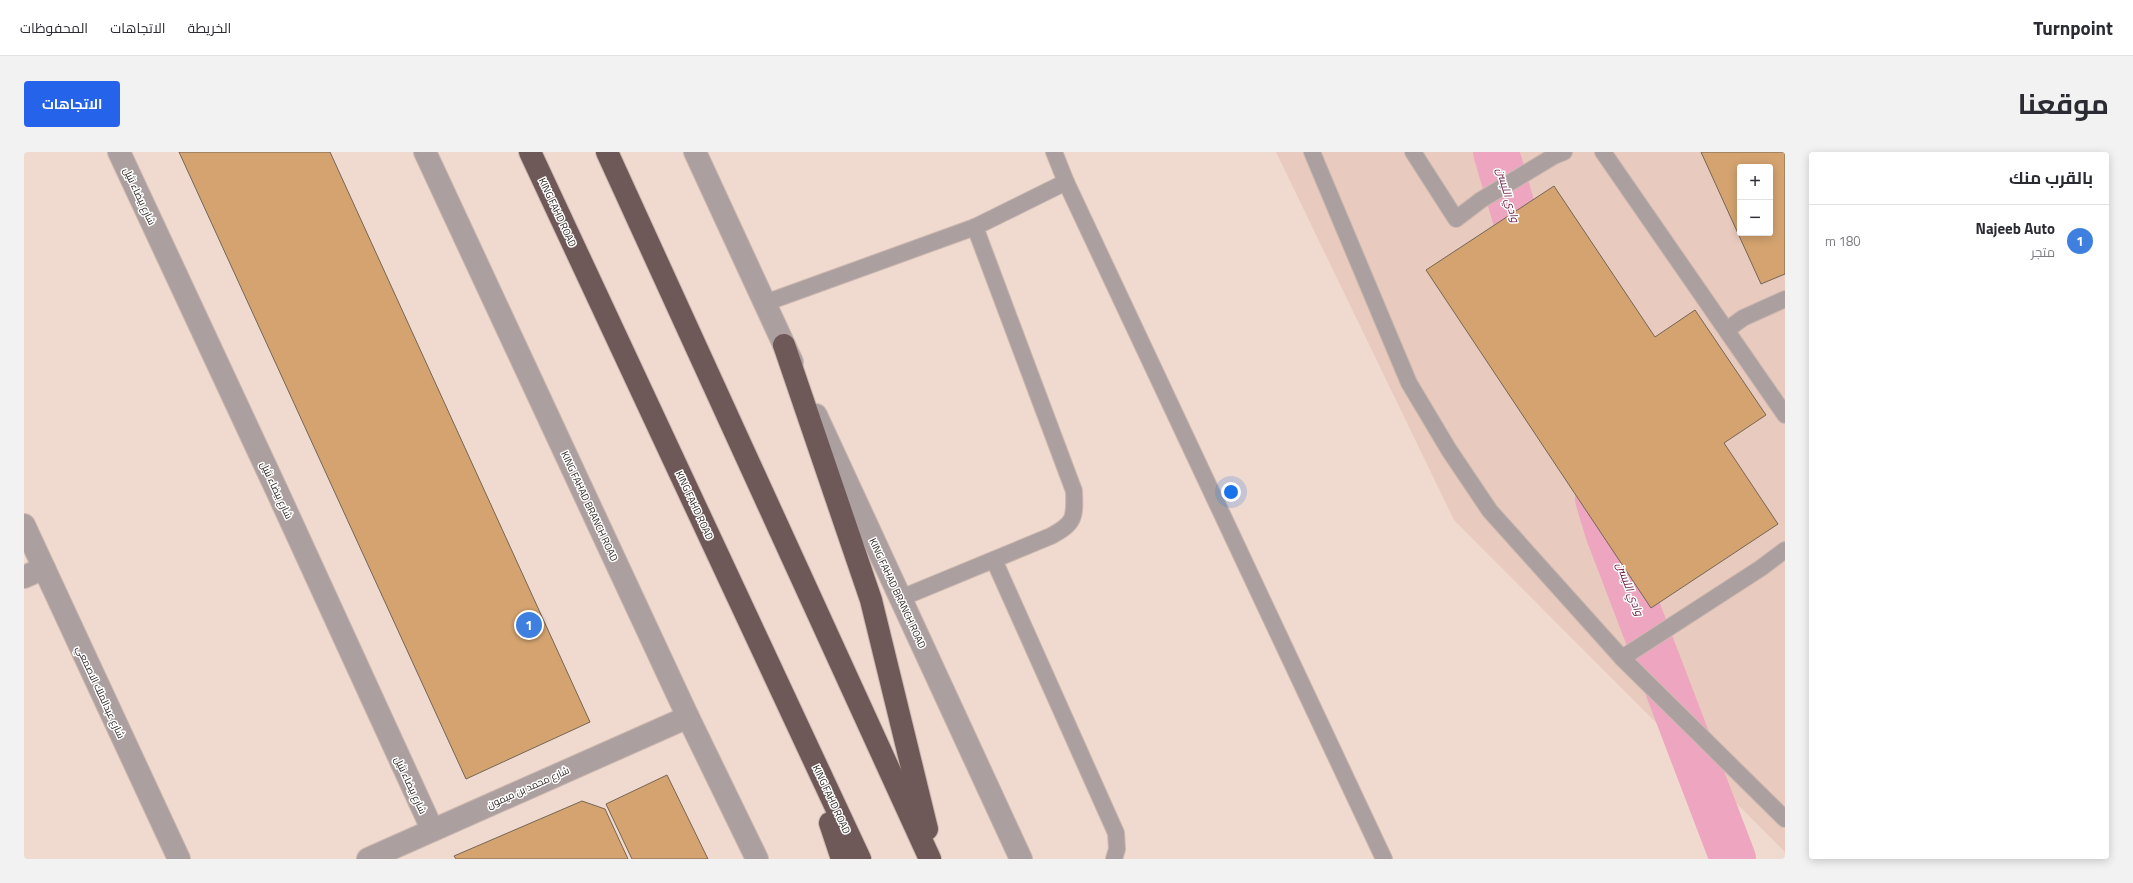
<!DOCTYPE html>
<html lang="ar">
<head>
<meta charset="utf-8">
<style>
  body { margin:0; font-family:"Titillium Web",Cairo,sans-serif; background:#f2f2f3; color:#2b2b33; direction:rtl }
  .controls { position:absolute; right:12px; top:12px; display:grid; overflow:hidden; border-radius:4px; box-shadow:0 2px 10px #0003 }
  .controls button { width:36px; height:36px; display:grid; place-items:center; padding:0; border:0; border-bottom:1px solid #e1e1e2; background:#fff; color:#2b2b33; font:20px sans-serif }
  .you { position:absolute; left:1207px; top:340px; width:14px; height:14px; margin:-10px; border:3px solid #fff; border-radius:50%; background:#1a73e8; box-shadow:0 0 0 6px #1a73e833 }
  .badge { display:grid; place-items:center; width:26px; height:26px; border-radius:50%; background:#2563eb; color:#fff; font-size:13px; font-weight:700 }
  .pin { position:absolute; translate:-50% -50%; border:2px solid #fff; box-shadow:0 1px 4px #0006 }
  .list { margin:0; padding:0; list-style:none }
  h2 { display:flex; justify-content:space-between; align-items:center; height:52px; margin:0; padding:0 16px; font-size:17px }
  h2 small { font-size:13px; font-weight:400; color:#7c7c81 }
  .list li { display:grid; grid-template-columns:26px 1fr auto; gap:12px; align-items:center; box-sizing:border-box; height:72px; padding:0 16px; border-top:1px solid #e1e1e2 }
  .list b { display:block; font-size:15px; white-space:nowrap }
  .list p { margin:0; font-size:13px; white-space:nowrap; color:#7c7c81 }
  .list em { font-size:13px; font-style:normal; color:#7c7c81 }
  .map { position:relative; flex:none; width:1761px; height:707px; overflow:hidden; direction:ltr; border-radius:4px }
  header { display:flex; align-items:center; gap:24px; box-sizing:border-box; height:56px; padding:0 20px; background:#fff; border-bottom:1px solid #e1e1e2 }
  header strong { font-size:19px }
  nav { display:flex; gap:22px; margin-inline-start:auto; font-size:14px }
  .intro { display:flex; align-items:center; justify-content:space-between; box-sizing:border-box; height:96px; padding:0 24px }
  h1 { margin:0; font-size:28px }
  .button { padding:10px 18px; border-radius:4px; background:#2563eb; color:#fff; font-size:14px; font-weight:700 }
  main { display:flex; gap:24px; padding:0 24px }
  aside { flex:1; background:#fff; border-radius:4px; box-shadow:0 2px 10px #0003 }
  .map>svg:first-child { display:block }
  .built { fill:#e9cabe; fill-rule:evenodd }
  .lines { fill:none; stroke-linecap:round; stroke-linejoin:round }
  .river { stroke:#eea6c0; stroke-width:46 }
  .building { fill:#d4a36f; stroke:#746657; fill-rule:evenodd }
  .service-casing { stroke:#ccb7af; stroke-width:18 }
  .minor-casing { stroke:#ccb7af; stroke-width:24 }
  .tertiary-casing { stroke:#ccb7af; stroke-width:24 }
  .motorway-casing { stroke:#ccb7af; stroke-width:24 }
  .service { stroke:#aba09f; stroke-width:16 }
  .minor { stroke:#aba09f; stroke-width:22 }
  .tertiary { stroke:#aba09f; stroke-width:22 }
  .motorway { stroke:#6f5958; stroke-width:22 }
  .labels { text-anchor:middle; stroke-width:3; stroke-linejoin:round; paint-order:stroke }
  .street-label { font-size:10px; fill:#271e1b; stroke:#fff }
  .water-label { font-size:11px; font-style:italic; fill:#64133a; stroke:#fff }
</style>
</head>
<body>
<header>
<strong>Turnpoint</strong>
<nav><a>الخريطة</a><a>الاتجاهات</a><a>المحفوظات</a></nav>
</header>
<div class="intro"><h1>موقعنا</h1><a class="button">الاتجاهات</a></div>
<main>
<aside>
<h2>بالقرب منك<small></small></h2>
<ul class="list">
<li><span class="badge" style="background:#3f7fe0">1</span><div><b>Najeeb Auto</b><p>متجر</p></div><em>180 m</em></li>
</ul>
</aside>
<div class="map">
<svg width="1761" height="707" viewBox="0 0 1761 707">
  <rect width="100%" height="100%" fill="#f0d9cf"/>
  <path class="built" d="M1252,0h509v700l-331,-332zM1716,15h30v66h-30z"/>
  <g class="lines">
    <g class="river">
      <path d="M1472,0l25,85"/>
      <path d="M1574,347l10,33 125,327"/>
    </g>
  </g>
  <g class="building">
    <path d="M155,0h151l260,570 -124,57z"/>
    <path d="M1677,0h84v122l-24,10zM1716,15h30v66h-30z"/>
    <path d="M1530,34l101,151 40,-27 71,105 -42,28 54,81 -127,84 -225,-338z"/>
    <path d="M643,623l41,84h-76l-26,-55z"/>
    <path d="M558,649l23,8 23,50h-172l-2,-3z"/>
  </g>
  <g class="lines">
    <g class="service-casing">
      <g id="service">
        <path d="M1030,0l12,30 318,677"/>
        <path d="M1288,0l97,231 40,67 41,61 132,147 163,161"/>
        <path d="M1389,0l43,67 25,-19 73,-44 10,-4"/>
        <path d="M1579,0l182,263"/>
        <path d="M741,151l210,-76 91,-45"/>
        <path d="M1704,177l15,-11 42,-19"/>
        <path d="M970,408l122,273 1,16 -3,10"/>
        <path d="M877,446l150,-62c24,-13 24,-18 23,-45l-99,-264"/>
        <path d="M1598,506l139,-90 24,-18"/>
      </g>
    </g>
    <g class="minor-casing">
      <g id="minor">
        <path d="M95,0l159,341 154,336"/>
        <path d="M0,373l155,334"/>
        <path d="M0,425l20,-9"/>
        <path d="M344,707l320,-142"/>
      </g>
    </g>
    <g class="tertiary-casing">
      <g id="tertiary">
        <path d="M401,0l263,565 69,142"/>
        <path d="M671,0l97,210"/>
        <path d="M792,263l205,444"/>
      </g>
    </g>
    <g class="motorway-casing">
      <g id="motorway">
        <path d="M506,0l330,707"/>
        <path d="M583,0l323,707"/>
        <path d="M760,193l87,255 56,229"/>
        <path d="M806,671l12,36"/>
      </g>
    </g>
    <use href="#service" class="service"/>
    <use href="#minor" class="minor"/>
    <use href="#tertiary" class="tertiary"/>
    <use href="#motorway" class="motorway"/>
  </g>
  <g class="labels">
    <g class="street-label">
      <text transform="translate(116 44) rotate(65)" y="4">شارع بيضاء نثيل</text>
      <text transform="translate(534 60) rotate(65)" y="4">KING FAHD ROAD</text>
      <text transform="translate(253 338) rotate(65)" y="4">شارع بيضاء نثيل</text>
      <text transform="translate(671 353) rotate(65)" y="4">KING FAHD ROAD</text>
      <text transform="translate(566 354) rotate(65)" y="4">KING FAHAD BRANCH ROAD</text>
      <text transform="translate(874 441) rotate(65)" y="4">KING FAHAD BRANCH ROAD</text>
      <text transform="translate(77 540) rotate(65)" y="4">شارع عبدالملك الاصمعي</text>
      <text transform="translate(387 633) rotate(65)" y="4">شارع بيضاء نثيل</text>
      <text transform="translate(504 635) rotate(-24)" y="4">شارع محمد بن ميمون</text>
      <text transform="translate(808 647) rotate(65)" y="4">KING FAHD ROAD</text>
    </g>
    <g class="water-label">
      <text transform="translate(1484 43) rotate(74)" y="4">وادي الليسن</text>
      <text transform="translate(1606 437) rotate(69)" y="4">وادي الليسن</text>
    </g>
  </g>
</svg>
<div class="controls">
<button>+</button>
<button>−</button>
</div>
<div class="you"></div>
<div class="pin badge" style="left:505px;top:473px;background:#3f7fe0">1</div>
</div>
</main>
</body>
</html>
